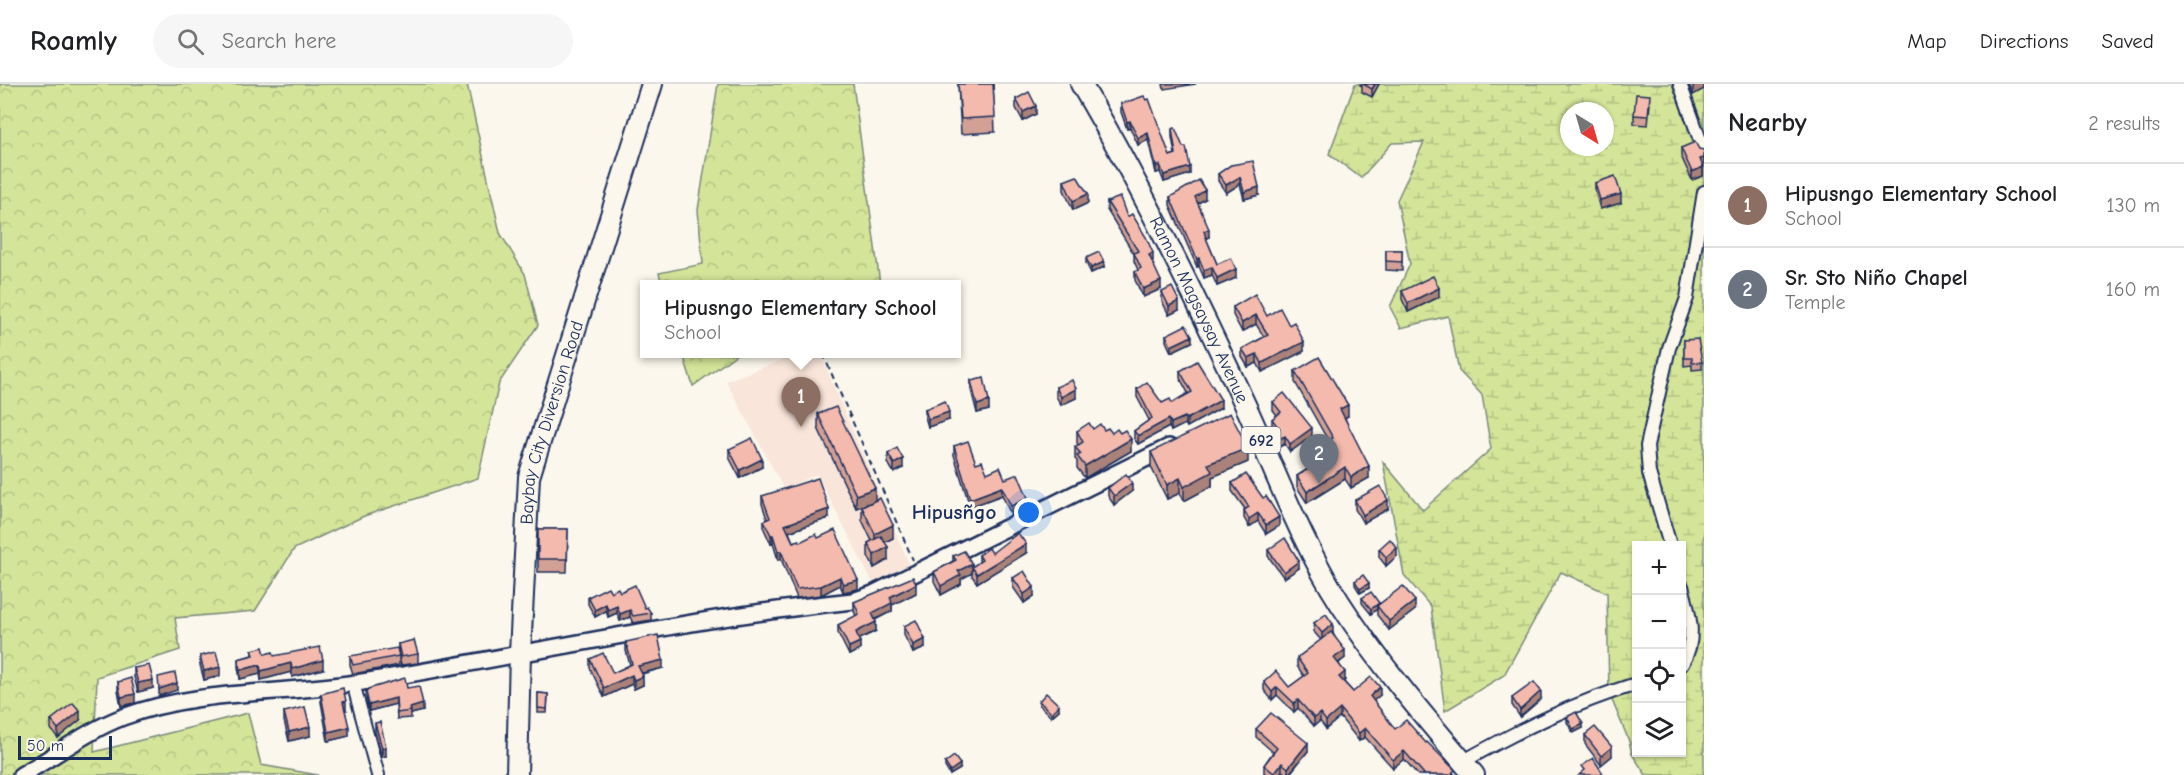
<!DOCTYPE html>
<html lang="en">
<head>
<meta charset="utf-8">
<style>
  body { margin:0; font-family:"Comic Neue",sans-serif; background:#f6f6f6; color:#202124 }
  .controls { position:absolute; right:18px; bottom:18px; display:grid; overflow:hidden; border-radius:0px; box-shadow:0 2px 4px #0004 }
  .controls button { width:54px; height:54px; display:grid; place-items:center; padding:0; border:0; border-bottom:2px solid #e0e0e0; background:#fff; color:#202124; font:30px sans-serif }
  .compass { position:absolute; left:1560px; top:18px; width:54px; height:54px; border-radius:50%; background:#fff; box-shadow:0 2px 4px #0004; rotate:143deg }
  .scale { position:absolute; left:18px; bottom:15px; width:94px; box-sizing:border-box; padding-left:6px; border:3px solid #1b2f5e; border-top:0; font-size:16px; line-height:21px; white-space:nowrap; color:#1b2f5e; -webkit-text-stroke:4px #fbf7ec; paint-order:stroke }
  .you { position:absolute; left:1029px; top:429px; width:21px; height:21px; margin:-15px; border:4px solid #fff; border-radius:50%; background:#1a73e8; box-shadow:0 0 0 9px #1a73e833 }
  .badge { display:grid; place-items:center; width:39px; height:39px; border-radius:50%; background:#1f6fb2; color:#fff; font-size:20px; font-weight:700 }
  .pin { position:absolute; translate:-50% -50px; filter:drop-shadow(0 2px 3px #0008) }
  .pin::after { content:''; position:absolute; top:32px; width:21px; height:18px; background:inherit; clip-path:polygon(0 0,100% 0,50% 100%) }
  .popup { position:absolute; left:640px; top:196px; width:321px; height:78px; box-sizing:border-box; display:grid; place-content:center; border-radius:0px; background:#fff; filter:drop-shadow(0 2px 4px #0005); font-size:20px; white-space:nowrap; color:#757577 }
  .popup b { font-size:22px; color:#202124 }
  .popup::after { content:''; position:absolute; left:50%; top:100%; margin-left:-12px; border:12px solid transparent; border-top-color:#fff }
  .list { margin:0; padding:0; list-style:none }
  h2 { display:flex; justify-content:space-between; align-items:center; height:78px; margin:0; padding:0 24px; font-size:26px }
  h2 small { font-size:20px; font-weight:400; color:#757577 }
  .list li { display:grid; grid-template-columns:39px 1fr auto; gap:18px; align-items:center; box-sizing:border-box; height:84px; padding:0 24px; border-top:2px solid #e0e0e0 }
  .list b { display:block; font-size:22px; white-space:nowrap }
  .list p { margin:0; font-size:20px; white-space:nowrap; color:#757577 }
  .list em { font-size:20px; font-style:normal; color:#757577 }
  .icon { flex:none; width:33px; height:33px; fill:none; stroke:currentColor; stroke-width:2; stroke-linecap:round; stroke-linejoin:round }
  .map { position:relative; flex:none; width:1704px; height:691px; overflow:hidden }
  header { display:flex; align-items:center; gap:36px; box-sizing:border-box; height:84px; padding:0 30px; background:#fff; border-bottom:2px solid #e0e0e0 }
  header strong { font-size:28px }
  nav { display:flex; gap:33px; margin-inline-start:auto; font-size:21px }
  .search { width:420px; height:54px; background:#f6f6f6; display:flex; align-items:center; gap:15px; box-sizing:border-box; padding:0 21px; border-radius:33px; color:#757577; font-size:22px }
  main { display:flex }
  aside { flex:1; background:#fff }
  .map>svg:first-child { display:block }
  .built { fill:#f9e5d9 }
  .forest { fill:url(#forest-crowns); stroke:#788a7b; stroke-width:1.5 }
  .wetland { fill:url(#wetland-marsh); stroke:#788a7b; stroke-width:1.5; fill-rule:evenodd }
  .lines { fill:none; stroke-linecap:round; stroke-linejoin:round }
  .minor-casing { stroke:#1b2f5e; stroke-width:16 }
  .tertiary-casing { stroke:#1b2f5e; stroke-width:20 }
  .primary-casing { stroke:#1b2f5e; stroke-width:24 }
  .path { stroke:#1b2f5e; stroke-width:2; stroke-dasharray:6 4.5; stroke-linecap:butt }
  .minor { stroke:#fbf7ec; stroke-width:12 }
  .tertiary { stroke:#fbf7ec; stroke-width:15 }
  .primary { stroke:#fbf7ec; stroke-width:20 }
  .wall { fill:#d2a095; stroke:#1b2f5e; stroke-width:1.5 }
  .shaded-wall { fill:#ab8279; stroke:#1b2f5e; stroke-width:1.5 }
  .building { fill:#f4baad; stroke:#1b2f5e; stroke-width:1.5 }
  .labels { text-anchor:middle; stroke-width:6; stroke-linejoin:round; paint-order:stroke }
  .shield { fill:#fbf7ec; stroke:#5e6b89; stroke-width:1.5 }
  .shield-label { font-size:16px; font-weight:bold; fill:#1b2f5e }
  .street-label { font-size:18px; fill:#1b2f5e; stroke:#fbf7ec }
  .quarter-label { font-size:21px; font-weight:bold; fill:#1b2f5e; stroke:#fbf7ec }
</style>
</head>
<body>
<header>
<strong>Roamly</strong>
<div class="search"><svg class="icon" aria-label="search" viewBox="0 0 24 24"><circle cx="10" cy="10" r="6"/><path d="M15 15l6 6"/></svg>Search here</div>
<nav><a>Map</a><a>Directions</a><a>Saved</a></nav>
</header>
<main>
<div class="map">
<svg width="1704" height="691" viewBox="0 0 1704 691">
  <defs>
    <pattern id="forest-crowns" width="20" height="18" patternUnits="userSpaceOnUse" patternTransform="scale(1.5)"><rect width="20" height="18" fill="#d4e498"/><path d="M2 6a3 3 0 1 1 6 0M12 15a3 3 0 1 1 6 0" fill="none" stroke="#b5c485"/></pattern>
    <pattern id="wetland-marsh" width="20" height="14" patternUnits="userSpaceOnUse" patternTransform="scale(1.5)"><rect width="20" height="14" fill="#d4e498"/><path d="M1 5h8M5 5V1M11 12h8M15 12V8" fill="none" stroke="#b5c485"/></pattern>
  </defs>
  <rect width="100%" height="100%" fill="#fbf7ec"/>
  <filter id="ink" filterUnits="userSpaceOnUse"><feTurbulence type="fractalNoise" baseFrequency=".0167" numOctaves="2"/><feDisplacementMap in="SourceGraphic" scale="12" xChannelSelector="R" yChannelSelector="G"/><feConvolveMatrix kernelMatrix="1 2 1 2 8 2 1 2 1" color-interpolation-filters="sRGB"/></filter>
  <g filter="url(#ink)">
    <path class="built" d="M799,270h21l89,210 -36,19 -56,-109 -33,15 -58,-108z"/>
    <g class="forest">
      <path d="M0,0h467l33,149 25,41 13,51 -39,58 -21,95 -114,38 -70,33 -39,62 -80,7 5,32 -83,27 -3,75 154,-39 13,52 57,10h-318z"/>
      <path d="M718,0h135l27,200h-218l-3,-11 44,-9 -5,-54z"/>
      <path d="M683,270h54l-44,32z"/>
    </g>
    <path class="wetland" d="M1355,0h349v691h-58l-14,-21 -3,-13 -20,-48 -2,-100 -46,-21 -57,103 -59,36 -14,-104 -27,-32 -21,-113 40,48 68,-61 -9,-54 -23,-24 -11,-55 -47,12 -11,-21 20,-43 -13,-64 27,-58 -32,1 -31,35 -32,-24zM1569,27h36v36h-36zM1636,461h46v207h-46z"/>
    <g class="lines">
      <g class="minor-casing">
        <g id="minor">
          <path d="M1680,0l24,67"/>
          <path d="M1670,461l-21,-72 -2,-27 22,-98 18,-50 17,-106"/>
          <path d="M1682,502c7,28 16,52 0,78"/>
          <path d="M353,599l25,92"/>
          <path d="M1462,678c57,-32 112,-59 174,-78"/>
        </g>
      </g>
      <g class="tertiary-casing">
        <path id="tertiary" d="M21,691c35,-19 65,-44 102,-58 75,-28 155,-22 233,-34 165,-27 330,-65 497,-82l20,-7 296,-147"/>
      </g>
      <g class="primary-casing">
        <g id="primary">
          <path id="s1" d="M1081,0c62,105 116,216 167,327 29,64 54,133 92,192 39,61 87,117 134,172"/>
          <path id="s2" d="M517,691l3,-122 9,-176 123,-393"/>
        </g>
      </g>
      <path class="path" d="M823,270l90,206"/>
      <use href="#minor" class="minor"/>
      <use href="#tertiary" class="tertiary"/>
      <use href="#primary" class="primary"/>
    </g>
    <g class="wall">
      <path d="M958,0h35l2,48 -34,2z"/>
      <path d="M1163,0h33l-32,5z"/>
      <path d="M1360,0h19l-7,13 -10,-5v-6l-2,-1z"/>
      <path d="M1689,0h15l-11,11z"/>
      <path d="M1016,15l20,15 -13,7 -7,-13z"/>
      <path d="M1121,20l49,52 5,-2 -3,-17v-8l18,45 -26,8 -4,-10 -4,1 -8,-33 -10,5 -8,-17 -3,1 -6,-17z"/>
      <path d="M1650,20l-2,21 -14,-1v-9z"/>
      <path d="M1681,64l23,2 -1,26 -11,4 -11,-24z"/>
      <path d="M1231,81l28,30 -15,4 -4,-15 -14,9 -8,-12v-7z"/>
      <path d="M1064,97l24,22 -15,7 -9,-20z"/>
      <path d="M1595,99l26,20 -21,6 -5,-18z"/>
      <path d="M1170,113l35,2 -7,4 11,34 -3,1 11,26 19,14 -19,8 -5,-11 -8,3 -5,-12 -2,1 -27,-62z"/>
      <path d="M1107,118l20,15 26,44 -1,1 9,27 -18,8 -8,-17v-8l3,-2 -4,-9v-7l-27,-44z"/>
      <path d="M1386,166h16v21l-16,-1z"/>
      <path d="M1086,174l18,9 -13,6 -5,-10z"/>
      <path d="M1402,207l37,6 -31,15 -6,-13z"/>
      <path d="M1162,208l17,18 -10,5 -7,-14z"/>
      <path d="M1233,223l34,9 37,35 -42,21 -5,-9 -9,4 -6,-10v-8l22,-12 -8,-13 -14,8 -9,-17z"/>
      <path d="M1166,251l26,7 -21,10 -5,-11z"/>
      <path d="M1684,256l18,22v7l-10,1v-5l-8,1z"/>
      <path d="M1180,287l41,37 -34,19 -2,-3 -14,7 -2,-4 -31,17 -4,-5v-8l15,-11 -12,-23v-8l25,14h10l16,-10 -8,-15z"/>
      <path d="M1295,287l53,45 -3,2 24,60 -18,10 -6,-9 -38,24 -10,-16v-11l35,-22 -2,-3v-7l-35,-62z"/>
      <path d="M971,297l18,29 -12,3 -6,-23z"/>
      <path d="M1056,303l20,11 -15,7 -5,-9z"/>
      <path d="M1273,318l39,34 -22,16 -5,-8 -8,4 -3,-9v-8l-2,-4v-8l5,-4 -4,-5z"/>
      <path d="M925,325l24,11 -21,7 -3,-10z"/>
      <path d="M818,330l57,86 18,38 -8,4 3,18 -14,8 -6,-12v-13l4,-2 -10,-21v-13l7,-3 -13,4 -38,-80z"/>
      <path d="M1093,345l11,1 8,3h8l11,18 -46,27 -8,-10v-7l-2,-2v-12l3,-2 -1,-2v-12z"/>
      <path d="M954,362l33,27 18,6 23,27 -17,9 -9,-20 -32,12 -16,-52z"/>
      <path d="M729,365l33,18 -22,11 -11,-21z"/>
      <path d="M1151,368l97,10 -36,15v9l-28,15 -4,-8 -13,6 -16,-32z"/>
      <path d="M888,370l15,14 -9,5 -6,-10z"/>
      <path d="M1232,399l47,43 -13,8 -8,-13 -9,6 -5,-9v-8l1,-1 -13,-18z"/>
      <path d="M1108,404l24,3 -18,14 -6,-9z"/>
      <path d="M762,412l67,22 -40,14 4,10h7l18,-4 40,51 -15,3 -3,-7 -19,10 -24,3 -16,-39 -3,1 -5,-17 -2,1 -7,-15v-8l3,-2 -5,-15z"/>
      <path d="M1355,416l33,9 -25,14 -8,-14z"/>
      <path d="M538,445h30l-1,43h-29z"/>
      <path d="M1379,465l18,7 -11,10 -7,-9z"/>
      <path d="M1268,466l31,18 -15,10 -16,-22z"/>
      <path d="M992,469h34l-49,30 -5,-7v-9l7,-5v-7z"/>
      <path d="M953,472l19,17 -11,6v5l-20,11 -7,-14v-9l19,-11z"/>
      <path d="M1013,494l21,18 -10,7 -11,-16z"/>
      <path d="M1355,497l14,7 -9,5 -5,-8z"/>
      <path d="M611,508h9l25,16 6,5v7l-18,3 -3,-6 -10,4 -3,-8 -9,4 -2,-6 -11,6 -7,-13v-7z"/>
      <path d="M916,509l-24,12v6l-17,9 1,11 -17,8 1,11 -11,5 -11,-22v-8l18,-9 -2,-5v-9z"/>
      <path d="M1362,514l17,7 36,5 -26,20 -12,-15v-6l-6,5 -9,-11z"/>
      <path d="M1314,539l19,10 12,25 -6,5 6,17 -1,2 9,10 27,3 -7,6 22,28 31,14 29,32h-37l-14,-16 -11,9 -28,-31 -6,4 -19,-24 -14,12 -6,-8 -6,5 -16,-18 -4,4 -17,-17 -5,5 -8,-10v-8l25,5 15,-11 -7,-10v-8l24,-18 -7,-8z"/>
      <path d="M904,542l21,22 -12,5 -9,-18z"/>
      <path d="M626,558l37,26 -21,6 1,11 -9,4 -2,-5 -28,13 -14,-29v-9l23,14 17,-8 -4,-14z"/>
      <path d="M398,560l20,10v9l-17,2 -3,-12z"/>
      <path d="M252,566l13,4 58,15 -31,8 -1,-5 -30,8 -1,-6 -20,5 -2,-12v-8l14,-4z"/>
      <path d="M200,572l20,20 -16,4 -4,-15z"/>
      <path d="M350,572h49v9l-46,9 -3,-9z"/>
      <path d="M134,584l19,20 -15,4 -4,-15z"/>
      <path d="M118,598l17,21 -14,3 -3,-16z"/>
      <path d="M407,604l16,23 -12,3v4l-14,1 -1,-15 -27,7 -3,-13v-6z"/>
      <path d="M538,609l10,1 -1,19h-9z"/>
      <path d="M321,610l25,16h-1l4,26 -21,5 -7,-39z"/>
      <path d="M1512,614l29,1 -21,18 -8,-12z"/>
      <path d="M1039,617l20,9 -8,7 -12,-12z"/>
      <path d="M284,628l26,24 -21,5 -5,-20z"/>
      <path d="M1567,633l16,11 -10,5 -6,-11z"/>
      <path d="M51,636h29l-22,18 -7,-9z"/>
      <path d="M375,639l11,33 -4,1 -7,-25z"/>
      <path d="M1256,645l52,22 -19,24h-1l-6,-4 -3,4h-12l-3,-2v-8l9,-13 -17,-15z"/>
      <path d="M1585,651l27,21 -11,9 -16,-21z"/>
      <path d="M945,679l15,6 -10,6 -5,-8z"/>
    </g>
    <g class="shaded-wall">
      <path d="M1375,0h4l-7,13v-8z"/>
      <path d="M1697,0h7v5l-11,6v-8z"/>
      <path d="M1036,22v8l-13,7v-9z"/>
      <path d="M1130,37v7l-3,1v-7z"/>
      <path d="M1148,49v7l-10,5v-7z"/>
      <path d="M1704,74v9l-4,1v-9z"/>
      <path d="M1160,81v7l-4,1v-7z"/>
      <path d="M1190,83v7l-26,8v-7z"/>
      <path d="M1703,83v9l-11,4v-8z"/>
      <path d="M1240,93v7l-14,9v-8z"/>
      <path d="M1259,103v8l-15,4v-7z"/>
      <path d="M1205,106v9l-10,6v-8z"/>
      <path d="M1088,110v9l-15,7v-9z"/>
      <path d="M1621,110v9l-21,6v-9z"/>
      <path d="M1209,145v8l-5,2v-8z"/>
      <path d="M1153,169v8l-4,2v-8z"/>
      <path d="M1199,174v8l-2,1v-8z"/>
      <path d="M1104,178v5l-13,6v-5z"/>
      <path d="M1212,183v8l-8,3v-8z"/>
      <path d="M1236,185v9l-19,8v-8z"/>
      <path d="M1161,197v8l-18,8v-8z"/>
      <path d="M1439,204v9l-31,15v-9z"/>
      <path d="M1179,217v9l-10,5v-9z"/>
      <path d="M1256,231v9l-14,8v-9z"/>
      <path d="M1192,252v6l-21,10v-6z"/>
      <path d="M1304,258v9l-42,21v-9z"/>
      <path d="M1257,270v9l-9,4v-9z"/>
      <path d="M1076,305v9l-15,7v-8z"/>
      <path d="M1221,316v8l-34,19v-8z"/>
      <path d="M989,317v9l-12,3v-8z"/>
      <path d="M1348,321v11l-8,4v-11z"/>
      <path d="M949,328v8l-21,7v-8z"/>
      <path d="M1185,333v7l-14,7v-8z"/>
      <path d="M1169,335v8l-31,17v-8z"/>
      <path d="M1312,344v8l-22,16v-8z"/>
      <path d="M1285,352v8l-8,4v-8z"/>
      <path d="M1131,355v12l-46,27v-12z"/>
      <path d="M1248,364v14l-36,15v9l-28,15v-14l24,-23z"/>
      <path d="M762,375v8l-22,11v-8z"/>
      <path d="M903,375v9l-9,5v-9z"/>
      <path d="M1369,382v12l-18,10v-11z"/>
      <path d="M1345,383v12l-38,24v-11z"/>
      <path d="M1180,394v15l-13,6v-14z"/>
      <path d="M1132,399v8l-18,14v-9z"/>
      <path d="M1002,403v8l-32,12v-8z"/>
      <path d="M875,404v13l-19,7v-13z"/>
      <path d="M1028,414v8l-17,9v-9z"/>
      <path d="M1388,416v9l-25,14v-8z"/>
      <path d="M829,425v9l-44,15v-8z"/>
      <path d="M1258,429v8l-9,6v-8z"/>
      <path d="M1279,433v9l-13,8v-9z"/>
      <path d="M893,441v13l-18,9v-13z"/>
      <path d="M771,451h2v8l-2,1z"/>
      <path d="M1026,460v9l-49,30v-9z"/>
      <path d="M888,463v13l-14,8v-13z"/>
      <path d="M1397,464v8l-11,10v-9z"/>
      <path d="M778,467h3v8l-3,1z"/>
      <path d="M1299,477v7l-15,10v-6z"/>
      <path d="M972,480v9l-11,6v5l-20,11v-9l17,-15z"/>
      <path d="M840,493v8l-19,10v-9z"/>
      <path d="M858,496v9l-15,3v-8z"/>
      <path d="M1369,499v5l-9,5v-4z"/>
      <path d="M916,500v9l-24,12v6l-20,10v-8l18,-16z"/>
      <path d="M1034,503v9l-10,7v-9z"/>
      <path d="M1415,517v9l-26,20v-9z"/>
      <path d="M1379,519v4l-2,-1v3l-6,5v-5z"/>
      <path d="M606,520v7l-11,6v-7z"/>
      <path d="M617,522v7l-9,4v-7z"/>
      <path d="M630,526v7l-10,4v-7z"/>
      <path d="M876,538v9l-20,10v-9z"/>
      <path d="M1333,540v9l-11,9v-9z"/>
      <path d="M925,555v9l-12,5v-8z"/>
      <path d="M860,558v8l-11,5v-8z"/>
      <path d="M1345,566v8l-11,8v-8z"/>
      <path d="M323,576v9l-31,8v-8z"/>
      <path d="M663,576v8l-25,6v-8z"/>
      <path d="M291,579v9l-30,8v-9z"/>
      <path d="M260,581v9l-20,5v-9z"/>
      <path d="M220,583v9l-16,4v-9z"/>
      <path d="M1345,588v8l-6,5v-8z"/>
      <path d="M632,591v9l-28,13v-9z"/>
      <path d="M643,592v9l-9,4v-9z"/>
      <path d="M153,596v8l-15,4v-9z"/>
      <path d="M177,599v7l-18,6v-7z"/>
      <path d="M1277,603v8l-5,5v-8z"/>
      <path d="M1380,603v8l-10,9v-8z"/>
      <path d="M1541,607v8l-21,18v-7z"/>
      <path d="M135,610v9l-14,3v-9z"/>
      <path d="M396,614v6l-27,7v-6z"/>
      <path d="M1298,616v8l-4,4v-9z"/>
      <path d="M346,617v9l-3,1v-9z"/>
      <path d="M423,620v7l-12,3 -1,-6z"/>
      <path d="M1059,621v5l-8,7v-4z"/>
      <path d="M1340,625v8l-14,12v-8z"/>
      <path d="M80,627v9l-22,18v-9z"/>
      <path d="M1320,629v8l-6,5v-8z"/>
      <path d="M1583,640v4l-10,5v-4z"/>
      <path d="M310,643v9l-21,5v-9z"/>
      <path d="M349,643v9l-21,5v-9z"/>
      <path d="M1365,644v9l-6,4v-8z"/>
      <path d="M1308,659v8l-20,24v-7z"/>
      <path d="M386,663v9l-4,1v-9z"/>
      <path d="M1612,663v9l-11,9v-9z"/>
      <path d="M1404,667v8l-11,9v-8z"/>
      <path d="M1282,679v8l-3,4h-5v-2z"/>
      <path d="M960,680v5l-10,6v-4z"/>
    </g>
    <g class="building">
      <path d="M958,0h35l2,33 -34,2z"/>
      <path d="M1363,0h12l-3,5z"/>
      <path d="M1029,8l7,14 -13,6 -7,-13z"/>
      <path d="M1636,10l14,1 -2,21 -14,-1z"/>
      <path d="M1144,12l2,4 3,-1 21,57 6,-2 -4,-25 3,-1 8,19h3l4,20 -26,8 -4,-10 -4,1 -8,-33 -10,5 -8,-17 -3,1 -6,-18z"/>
      <path d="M1695,58l4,7 5,1v8l-4,1 3,8 -11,5 -11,-24z"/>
      <path d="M1253,77l6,26 -15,5 -4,-15 -14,8 -8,-11 13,-9z"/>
      <path d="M1077,92l11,18 -15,7 -9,-20z"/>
      <path d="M1615,92l6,18 -21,6 -5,-17z"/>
      <path d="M1199,96l6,10 -10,7 14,32 -5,2 2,7 11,26 14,-6 5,11 -19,9 -5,-11 -8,3 -5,-12 -2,1 -27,-62z"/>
      <path d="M1120,113l7,20 5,-3 14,23 7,16 -4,2 12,26 -18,8 -8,-17 6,-4 -7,-15 4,-2 -31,-49z"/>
      <path d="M1386,166h16v12l-16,-1z"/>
      <path d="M1099,168l5,10 -13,6 -5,-10z"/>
      <path d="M1433,192l6,12 -31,15 -6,-12z"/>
      <path d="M1172,203l7,14 -10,5 -7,-14z"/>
      <path d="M1255,210l12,22 13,-8 9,17 5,-3 10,20 -42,21 -5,-9 -9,4 -6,-9 26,-14 -12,-20 -14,8 -9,-16z"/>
      <path d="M1186,241l6,11 -21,10 -5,-11z"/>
      <path d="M1698,255l4,23 -10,1v-5h-8v-18z"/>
      <path d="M1319,273l29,48 -8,4 29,57 -18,11 -6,-10 -38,25 -10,-16 39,-25 -6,-11 3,-2 -38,-67z"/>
      <path d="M1197,277l24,39 -34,19 -2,-2 -14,6 -2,-4 -31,17 -4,-5 18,-13 -15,-29 10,-7 15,21 8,-4 2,4 20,-11 -12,-21z"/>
      <path d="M984,294l5,23 -12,4 -6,-24z"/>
      <path d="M1072,296l4,9 -15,8 -5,-10z"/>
      <path d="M1284,309l28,35 -22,16 -5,-8 -8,4 -3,-9 4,-4 -6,-8 9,-7 -8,-10z"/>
      <path d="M945,317l4,11 -21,7 -3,-10z"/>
      <path d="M836,323l39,81 -19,7 -38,-81z"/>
      <path d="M1230,329l18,35 -40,16 4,8 -28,15 -4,-9 -13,7 -16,-33z"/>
      <path d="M1089,339l4,6 7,-5 4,6 4,-2 4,5 5,-4 3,4 5,-3 6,9 -46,27 -8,-10 4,-2 -6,-7 8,-5 -6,-11z"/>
      <path d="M752,354l10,21 -22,11 -11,-21z"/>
      <path d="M968,357l8,22 6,-2 5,12 13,-6 5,12 13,-5 10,24 -17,8 -9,-19 -32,12 -16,-53z"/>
      <path d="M897,364l6,11 -9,5 -6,-10z"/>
      <path d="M1126,390l6,9 -18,13 -6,-8z"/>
      <path d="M1246,390l17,24 3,-2 13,21 -13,8 -8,-12 -9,6 -5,-9 5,-3 -17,-24z"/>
      <path d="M818,394l11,31 -44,16 8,17 6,-2 1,2 16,-8 2,4 17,-8 23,50 -15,4 -3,-7 -19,9 -24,3 -16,-38h-3l-5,-16h-2l-7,-14 6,-3 -8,-22z"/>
      <path d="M1380,402l8,14 -25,15 -8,-15z"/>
      <path d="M880,414l13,27 -18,9 -13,-27z"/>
      <path d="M538,445h30l-1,30h-29z"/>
      <path d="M1018,449l8,11 -49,30 -5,-7 10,-7 -3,-5 10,-7 3,5z"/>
      <path d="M881,452l7,11 -14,8 -6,-12z"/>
      <path d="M1285,454l14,23 -15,11 -16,-22z"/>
      <path d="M1390,455l7,9 -11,9 -7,-8z"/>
      <path d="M964,467l8,13 -14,7 3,4 -20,11 -7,-14 22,-12 -3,-4z"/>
      <path d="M1024,487l10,16 -10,7 -11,-16z"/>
      <path d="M1363,491l6,8 -9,6 -5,-8z"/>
      <path d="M913,493l3,7 -26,13 2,6 -20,10 4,9 -20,10 4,10 -11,5 -11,-22 21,-11 -5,-12z"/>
      <path d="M635,501l10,23 2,-1 4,6 -18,3 -3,-6 -10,4 -3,-8 -9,4 -2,-6 -11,6 -7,-13 20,-10 3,5 7,-4 2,4z"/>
      <path d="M1403,502l12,15 -26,20 -12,-15z"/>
      <path d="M1371,508l8,11 -8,6 -9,-11z"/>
      <path d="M1326,530l7,10 -11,9 -8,-10z"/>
      <path d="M916,536l9,19 -12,6 -9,-19z"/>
      <path d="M1331,548l14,18 -11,8 11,14 -6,5 14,15 18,-15 9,10 -10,9 25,33 11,-9 20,23 1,-1 28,28 -3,3 1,2h-30l1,-1 -20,-23 -11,9 -28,-32 -6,5 -19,-24 -14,12 -6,-8 -6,5 -16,-18 -4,3 -17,-16 -5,5 -8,-10 12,-11 13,16 19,-14 -11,-15z"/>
      <path d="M658,551l5,25 -25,6 5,10 -9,4 -2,-5 -28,13 -14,-29 13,-6 10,20 19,-9 -6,-22z"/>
      <path d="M414,556l4,14 -17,3 -3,-13z"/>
      <path d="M263,563l2,7 8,-2 1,4 46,-9 3,13 -31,9 -1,-6 -30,8 -1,-6 -20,5 -2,-11 16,-4 -2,-5z"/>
      <path d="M397,564l2,8 -46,9 -3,-9z"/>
      <path d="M216,568l4,15 -16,4 -4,-15z"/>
      <path d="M149,581l4,15 -15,3 -4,-15z"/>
      <path d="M175,589l2,10 -18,6 -1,-12z"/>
      <path d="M131,594l4,16 -14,3 -3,-15z"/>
      <path d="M405,594l2,10 12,-2 4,18 -13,4 1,3 -14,2 -1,-15 -27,7 -3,-13 2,-3z"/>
      <path d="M1534,598l7,9 -21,19 -8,-12z"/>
      <path d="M343,604l3,13 -3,1 6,25 -21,5 -7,-38z"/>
      <path d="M538,609l10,1 -1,15 -9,-1z"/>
      <path d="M1046,609l13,12 -8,8 -12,-12z"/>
      <path d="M73,619l7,8 -22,18 -7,-9z"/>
      <path d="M305,623l5,20 -21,5 -5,-20z"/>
      <path d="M1576,628l7,12 -10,5 -6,-12z"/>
      <path d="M1271,629l37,30 -20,25 -6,-5 -8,10 -10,-8 13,-17 -21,-19z"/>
      <path d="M380,638l6,25 -4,1 -7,-25z"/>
      <path d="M1595,643l17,20 -11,9 -16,-21z"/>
      <path d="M954,672l6,8 -10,7 -5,-8z"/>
      <path d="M1593,674l11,17h-25l6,-5 -3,-4z"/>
    </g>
  </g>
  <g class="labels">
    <rect class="shield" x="1241.5" y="343" width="39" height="26" rx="4.5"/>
    <g class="shield-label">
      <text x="1261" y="362">692</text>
    </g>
    <g class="street-label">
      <text dy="6" stroke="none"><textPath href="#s1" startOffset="255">Ramon Magsaysay Avenue</textPath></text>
      <text dy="6" stroke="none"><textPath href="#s2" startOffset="356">Baybay City Diversion Road</textPath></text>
    </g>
    <g class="quarter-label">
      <text x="954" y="435">Hipusñgo</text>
    </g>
  </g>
</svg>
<div class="controls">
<button>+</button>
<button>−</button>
<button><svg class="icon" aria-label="locate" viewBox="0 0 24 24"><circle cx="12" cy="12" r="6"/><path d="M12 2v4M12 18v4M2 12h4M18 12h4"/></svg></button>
<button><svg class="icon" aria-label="layers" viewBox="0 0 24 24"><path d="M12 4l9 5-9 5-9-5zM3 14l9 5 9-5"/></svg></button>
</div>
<svg class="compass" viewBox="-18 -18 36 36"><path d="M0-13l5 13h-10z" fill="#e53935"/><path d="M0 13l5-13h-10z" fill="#757577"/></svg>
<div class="scale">50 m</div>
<div class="you"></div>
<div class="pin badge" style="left:801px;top:343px;background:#8d6e63">1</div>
<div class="popup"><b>Hipusngo Elementary School</b>School</div>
<div class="pin badge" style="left:1319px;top:400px;background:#6b7280">2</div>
</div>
<aside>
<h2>Nearby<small>2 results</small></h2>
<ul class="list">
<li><span class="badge" style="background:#8d6e63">1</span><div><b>Hipusngo Elementary School</b><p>School</p></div><em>130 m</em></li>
<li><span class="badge" style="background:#6b7280">2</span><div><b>Sr. Sto Niño Chapel</b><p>Temple</p></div><em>160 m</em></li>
</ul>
</aside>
</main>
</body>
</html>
